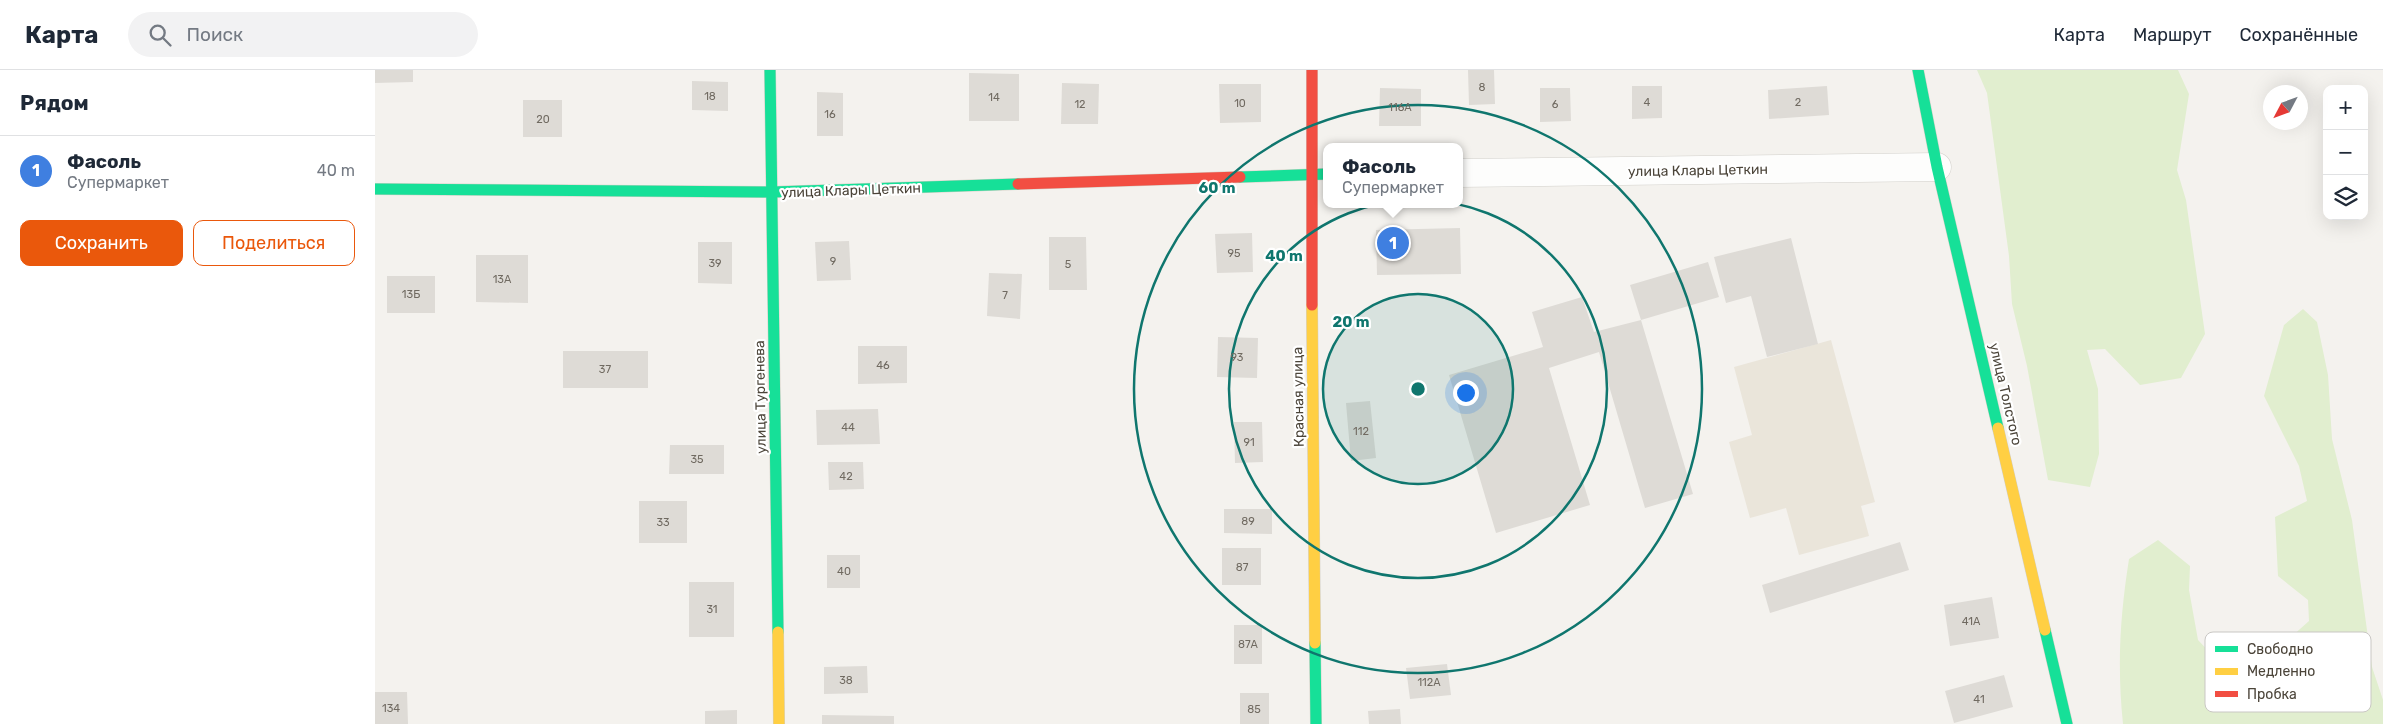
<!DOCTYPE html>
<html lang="ru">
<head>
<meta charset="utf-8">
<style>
  body { margin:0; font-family:Rubik,sans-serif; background:#f2f2f3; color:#1f2937 }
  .controls { position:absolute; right:15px; top:15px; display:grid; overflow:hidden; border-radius:10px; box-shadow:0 5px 20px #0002 }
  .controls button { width:45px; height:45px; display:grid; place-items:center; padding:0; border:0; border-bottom:1px solid #e0e1e3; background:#fff; color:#1f2937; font:25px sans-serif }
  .compass { position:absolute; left:1888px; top:15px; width:45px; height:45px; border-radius:50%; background:#fff; box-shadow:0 5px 20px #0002; rotate:229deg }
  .you { position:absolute; left:1090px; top:322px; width:18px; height:18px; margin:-12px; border:4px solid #fff; border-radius:50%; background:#1a73e8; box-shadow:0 0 0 8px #1a73e833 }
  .badge { display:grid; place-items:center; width:32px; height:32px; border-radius:50%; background:#ea580c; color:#fff; font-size:16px; font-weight:700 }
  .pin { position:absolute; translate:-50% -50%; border:2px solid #fff; box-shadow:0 1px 5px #0006 }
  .popup { position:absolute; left:948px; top:73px; width:140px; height:65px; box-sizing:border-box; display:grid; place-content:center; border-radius:10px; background:#fff; filter:drop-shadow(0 1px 4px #0005); font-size:16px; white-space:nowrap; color:#747a83 }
  .popup b { font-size:19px; color:#1f2937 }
  .popup::after { content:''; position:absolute; left:50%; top:100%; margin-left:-10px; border:10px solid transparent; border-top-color:#fff }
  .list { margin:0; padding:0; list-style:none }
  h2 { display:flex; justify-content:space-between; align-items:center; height:65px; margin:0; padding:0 20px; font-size:21px }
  h2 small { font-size:16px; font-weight:400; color:#747a83 }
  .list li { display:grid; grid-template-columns:32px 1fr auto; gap:15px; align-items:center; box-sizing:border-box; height:70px; padding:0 20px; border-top:1px solid #e0e1e3 }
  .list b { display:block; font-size:19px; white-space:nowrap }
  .list p { margin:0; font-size:16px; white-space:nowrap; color:#747a83 }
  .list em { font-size:16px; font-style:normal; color:#747a83 }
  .actions { display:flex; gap:10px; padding:15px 20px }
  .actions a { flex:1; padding:11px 0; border:1px solid #ea580c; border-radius:10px; text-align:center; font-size:18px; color:#ea580c }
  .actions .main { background:#ea580c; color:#fff }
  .icon { flex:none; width:28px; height:28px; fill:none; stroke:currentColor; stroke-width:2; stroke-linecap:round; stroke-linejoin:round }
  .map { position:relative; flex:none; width:2008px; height:654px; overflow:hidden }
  header { display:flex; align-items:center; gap:30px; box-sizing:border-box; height:70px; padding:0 25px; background:#fff; border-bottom:1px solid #e0e1e3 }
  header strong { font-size:24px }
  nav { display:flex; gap:28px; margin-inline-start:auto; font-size:18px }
  .search { width:350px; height:45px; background:#f2f2f3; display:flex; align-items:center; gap:12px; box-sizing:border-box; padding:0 18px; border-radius:28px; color:#747a83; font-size:19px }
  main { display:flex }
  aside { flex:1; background:#fff }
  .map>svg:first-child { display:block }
  .education { fill:#eae5da }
  .green { fill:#e1eecf }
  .building { fill:#dedbd6 }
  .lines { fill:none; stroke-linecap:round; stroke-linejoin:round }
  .street-casing { stroke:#d2d0cb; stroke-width:29 }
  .fast-casing { stroke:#d3cfc5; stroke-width:12 }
  .slow-casing { stroke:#d3cfc5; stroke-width:12 }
  .jam-casing { stroke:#d3cfc5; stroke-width:12 }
  .street { stroke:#fdfdfc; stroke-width:28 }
  .fast { stroke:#16e098; stroke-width:11 }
  .slow { stroke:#ffcf43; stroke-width:11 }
  .jam { stroke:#f24e42; stroke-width:11 }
  .ring { fill:none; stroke:#0f766e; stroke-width:2.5 }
  .labels { text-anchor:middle; stroke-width:4.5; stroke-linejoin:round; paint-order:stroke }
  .number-label { font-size:11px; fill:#706a61 }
  .street-label { font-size:14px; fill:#4b4439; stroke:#fff }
  .key { fill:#fff; stroke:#c9c7c4; stroke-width:1 }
  .key-label { font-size:14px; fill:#4b4439 }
  .centre { fill:#0f766e; stroke:#fff; stroke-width:2.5 }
  .ring-label { font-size:15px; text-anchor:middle; font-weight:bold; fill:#0f766e; stroke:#fff; stroke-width:4.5; stroke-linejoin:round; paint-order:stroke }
</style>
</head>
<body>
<header>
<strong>Карта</strong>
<div class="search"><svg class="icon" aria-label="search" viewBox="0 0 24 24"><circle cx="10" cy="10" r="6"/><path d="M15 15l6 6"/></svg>Поиск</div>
<nav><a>Карта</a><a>Маршрут</a><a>Сохранённые</a></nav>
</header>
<main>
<aside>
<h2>Рядом<small></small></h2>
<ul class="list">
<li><span class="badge" style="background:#3f7fe0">1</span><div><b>Фасоль</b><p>Супермаркет</p></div><em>40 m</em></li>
</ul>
<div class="actions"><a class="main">Сохранить</a><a>Поделиться</a></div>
</aside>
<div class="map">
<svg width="2008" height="654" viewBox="0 0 2008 654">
  <rect width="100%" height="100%" fill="#f4f2ee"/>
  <path class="education" d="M1456,270l44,162 -14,4 8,30 -70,19 -13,-47 -36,10 -21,-76 23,-7 -18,-68z"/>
  <g class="green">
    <path d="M1602,0h201l11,24 -12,76 9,30 19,134 -24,44 -41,7 -35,-36 -18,1 11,39 1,65 -9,33 -42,-7 -21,-114 -15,-62 -3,-48 -22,-163z"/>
    <path d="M1928,239l14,13 11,53 4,64 20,81 20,147 11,33v24h-260c-6,-58 -3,-108 6,-165l29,-19 32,26 -1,24 9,50 19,20 55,-6 37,-33 -1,-21 -30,-24 -3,-59 32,-16 -8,-35 -35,-70 20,-71z"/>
  </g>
  <g class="building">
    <path d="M0,0h38v12l-38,1z"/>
    <path d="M1093,0h26l1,34 -26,1z"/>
    <path d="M594,3l50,1v47h-50z"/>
    <path d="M317,11l36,1v29l-36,-1z"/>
    <path d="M687,13l37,1 -1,40h-37z"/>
    <path d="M844,14h42v38l-41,1z"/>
    <path d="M1257,16h30v32l-30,1z"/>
    <path d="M1452,16l2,29 -60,4 -1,-29z"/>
    <path d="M1005,18l41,1v37h-42z"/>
    <path d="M1165,18h30l1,33 -31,1z"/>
    <path d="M442,22l26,1v43h-26z"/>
    <rect x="148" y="30" width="39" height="37"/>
    <path d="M1085,158l1,46 -84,1 -1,-45z"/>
    <path d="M877,163l1,39 -36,1 -2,-39z"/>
    <path d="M674,167h37l1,53h-38z"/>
    <path d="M1416,168l27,106 -51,13 -16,-61 -25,7 -12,-46z"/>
    <path d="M474,171l2,39 -34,1 -2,-39z"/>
    <path d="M323,172h34v42l-34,-1z"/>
    <path d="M101,185h52v48l-52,-1z"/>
    <path d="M1333,192l11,35 -78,23 52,174 -48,14 -46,-156 -50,16 41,137 -94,28 -47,-158 94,-28 -11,-35 50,-15 12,35 47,-12 -11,-35z"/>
    <path d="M614,203l33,1 -2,45 -33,-3z"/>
    <rect x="12" y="206" width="48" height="37"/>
    <path d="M843,267l40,1 -1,40 -40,-1z"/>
    <path d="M483,276h49v37l-49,1z"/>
    <rect x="188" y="281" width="85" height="37"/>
    <path d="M995,331l6,57 -25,3 -5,-58z"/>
    <path d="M503,339l2,35 -63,1 -1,-35z"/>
    <path d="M859,352h28l1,40 -28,1z"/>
    <path d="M295,375h54v29h-55z"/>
    <path d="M453,392h35l1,27 -35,1z"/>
    <rect x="264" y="431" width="48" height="42"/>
    <path d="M849,439h48v25l-48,-1z"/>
    <path d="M1525,472l9,28 -139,43 -8,-28z"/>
    <rect x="847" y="478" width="39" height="37"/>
    <rect x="452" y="485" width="33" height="33"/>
    <rect x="314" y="512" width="45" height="55"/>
    <path d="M1617,527l7,41 -49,8 -6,-41z"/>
    <rect x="859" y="555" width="28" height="39"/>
    <path d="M1072,594l4,31 -41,4 -4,-31z"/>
    <path d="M492,596l1,27 -44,1v-27z"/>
    <path d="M1629,605l9,32 -59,16 -9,-32z"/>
    <path d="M0,622h32l1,32h-33z"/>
    <rect x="865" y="623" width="29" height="31"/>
    <path d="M1025,639l1,15h-32l-1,-13z"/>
    <path d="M362,640v14h-32v-13z"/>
    <path d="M447,645l72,1v8h-72z"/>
  </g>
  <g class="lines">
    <g class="street-casing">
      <path id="street" d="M1084,103l478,-6"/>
    </g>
    <g class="fast-casing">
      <g id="fast">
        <path d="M395,0l8,562"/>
        <path d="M1543,0l19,97 61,261"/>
        <path d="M865,107l87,-3"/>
        <path d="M0,119l398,3 245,-8"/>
        <path d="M1670,560l22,94"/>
        <path d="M940,573l1,81"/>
      </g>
    </g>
    <g class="slow-casing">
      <g id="slow">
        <path d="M937,235l3,338"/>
        <path d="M1623,358l47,202"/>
        <path d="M403,562l1,92"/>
      </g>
    </g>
    <g class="jam-casing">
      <g id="jam">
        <path d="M643,114l222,-7"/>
        <path d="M937,235v-235"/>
      </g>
    </g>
    <use href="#street" class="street"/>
    <use href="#fast" class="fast"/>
    <use href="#slow" class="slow"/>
    <use href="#jam" class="jam"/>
  </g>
  <circle cx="1043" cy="319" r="95" fill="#0f766e" fill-opacity=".12"/>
  <g class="ring">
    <circle cx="1043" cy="319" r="95"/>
    <circle cx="1043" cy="319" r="189"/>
    <circle cx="1043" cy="319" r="284"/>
  </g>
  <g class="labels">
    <g class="number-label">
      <text x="1107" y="21">8</text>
      <text x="335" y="30">18</text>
      <text x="619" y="31">14</text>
      <text x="1272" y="36">4</text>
      <text x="1423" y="36">2</text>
      <text x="865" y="37">10</text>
      <text x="705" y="38">12</text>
      <text x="1180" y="38">6</text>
      <text x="1025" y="41">116А</text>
      <text x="455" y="48">16</text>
      <text x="168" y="53">20</text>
      <text x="859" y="187">95</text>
      <text x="458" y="195">9</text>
      <text x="340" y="197">39</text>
      <text x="693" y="198">5</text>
      <text x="127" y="213">13А</text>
      <text x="36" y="228">13Б</text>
      <text x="630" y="229">7</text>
      <text x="862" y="291">93</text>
      <text x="508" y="299">46</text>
      <text x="230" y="303">37</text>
      <text x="473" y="361">44</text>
      <text x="986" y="365">112</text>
      <text x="874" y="376">91</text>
      <text x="322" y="393">35</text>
      <text x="471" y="410">42</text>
      <text x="873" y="455">89</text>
      <text x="288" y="456">33</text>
      <text x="867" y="501">87</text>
      <text x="469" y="505">40</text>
      <text x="337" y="543">31</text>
      <text x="1596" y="555">41А</text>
      <text x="873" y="578">87А</text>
      <text x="471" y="614">38</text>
      <text x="1054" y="616">112А</text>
      <text x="1604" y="633">41</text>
      <text x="16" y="642">134</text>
      <text x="879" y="643">85</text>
    </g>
    <g class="street-label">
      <text transform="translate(1323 100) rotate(-1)" y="5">улица Клары Цеткин</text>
      <text transform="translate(476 120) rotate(-2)" y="5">улица Клары Цеткин</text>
      <text transform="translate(1631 324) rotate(77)" y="5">улица Толстого</text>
      <text transform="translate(385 327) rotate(-91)" y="5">улица Тургенева</text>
      <text transform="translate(923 327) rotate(-91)" y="5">Красная улица</text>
    </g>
  </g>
  <rect x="1830" y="562" width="166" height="80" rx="8" class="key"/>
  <rect x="1840" y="576" width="23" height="6" fill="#16e098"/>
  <rect x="1840" y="598" width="23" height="7" fill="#ffcf43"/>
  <rect x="1840" y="621" width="23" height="6" fill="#f24e42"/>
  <g class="key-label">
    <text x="1872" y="584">Свободно</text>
    <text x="1872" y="606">Медленно</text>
    <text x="1872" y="629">Пробка</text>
  </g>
  <circle cx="1043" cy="319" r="8" class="centre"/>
  <g class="ring-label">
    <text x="842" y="123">60 m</text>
    <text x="909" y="191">40 m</text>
    <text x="976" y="257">20 m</text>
  </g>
</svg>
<div class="controls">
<button>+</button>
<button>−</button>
<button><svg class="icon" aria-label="layers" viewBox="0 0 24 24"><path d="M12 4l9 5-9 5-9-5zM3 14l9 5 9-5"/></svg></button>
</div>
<svg class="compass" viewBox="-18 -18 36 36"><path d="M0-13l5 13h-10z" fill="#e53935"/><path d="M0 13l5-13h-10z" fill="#747a83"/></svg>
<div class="you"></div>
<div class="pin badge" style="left:1018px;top:173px;background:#3f7fe0">1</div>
<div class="popup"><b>Фасоль</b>Супермаркет</div>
</div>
</main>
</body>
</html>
